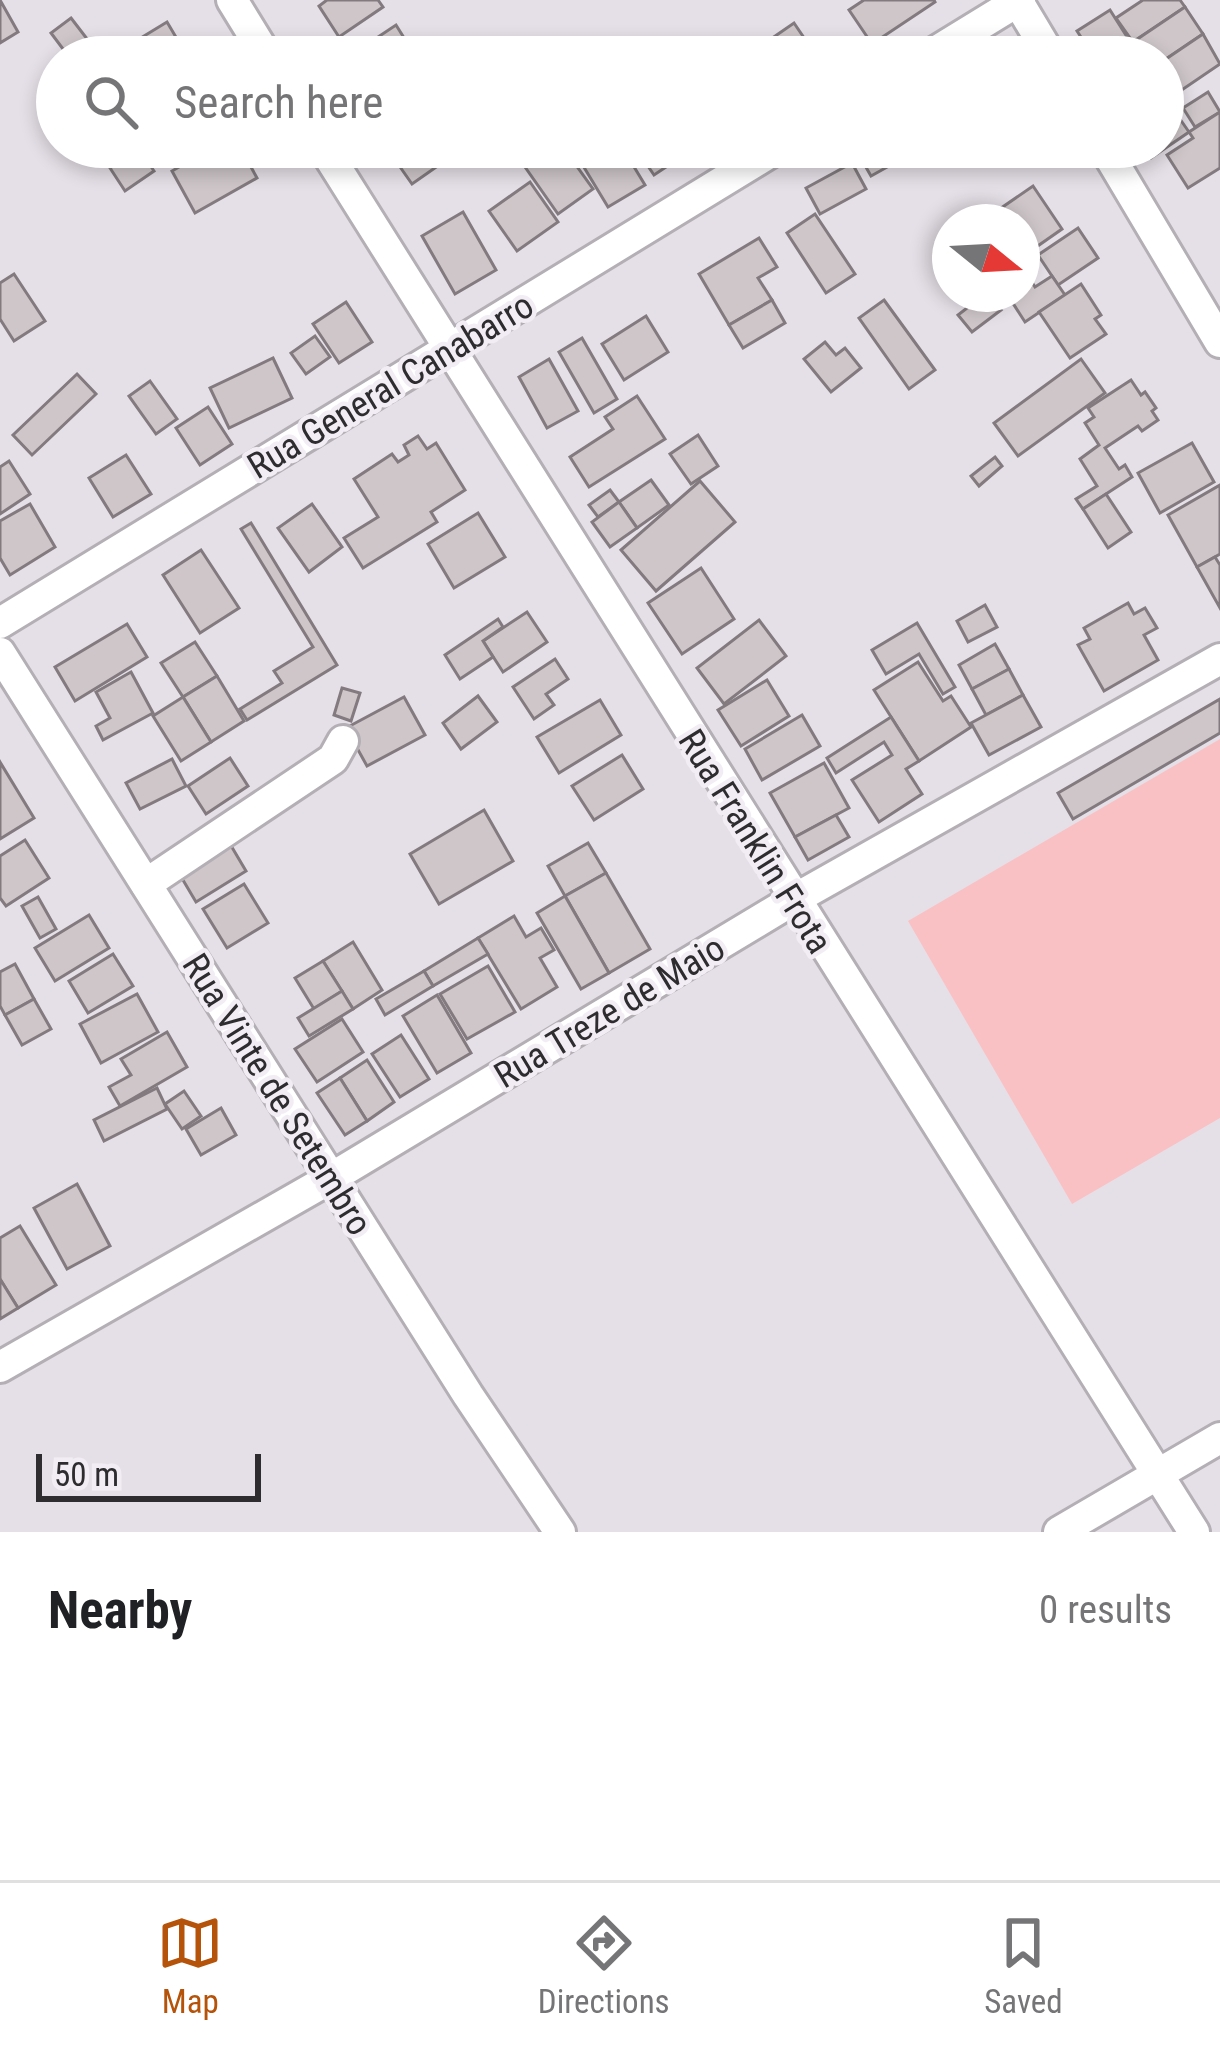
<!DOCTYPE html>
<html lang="en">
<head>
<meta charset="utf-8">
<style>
  body { margin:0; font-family:"Roboto Condensed",sans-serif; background:#f6f6f6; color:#202124 }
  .compass { position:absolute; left:932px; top:204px; width:108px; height:108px; border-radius:50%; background:#fff; box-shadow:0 6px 18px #0003; rotate:108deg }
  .scale { position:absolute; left:36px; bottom:30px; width:225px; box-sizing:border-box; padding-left:12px; border:6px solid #2e2c2f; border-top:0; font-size:33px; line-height:42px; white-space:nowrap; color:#2e2c2f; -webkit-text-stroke:9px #f2edf4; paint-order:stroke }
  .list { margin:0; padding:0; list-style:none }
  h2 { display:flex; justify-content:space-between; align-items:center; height:156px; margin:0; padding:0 48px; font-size:51px }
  h2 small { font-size:39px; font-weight:400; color:#757577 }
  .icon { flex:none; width:66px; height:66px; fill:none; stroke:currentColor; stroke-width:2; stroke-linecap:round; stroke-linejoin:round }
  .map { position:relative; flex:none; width:1220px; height:1532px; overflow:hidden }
  .search { position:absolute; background:#fff; box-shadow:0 6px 18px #0003; left:36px; right:36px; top:36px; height:132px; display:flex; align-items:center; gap:30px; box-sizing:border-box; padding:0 42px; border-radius:66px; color:#757577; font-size:45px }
  .sheet { height:348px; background:#fff }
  nav { display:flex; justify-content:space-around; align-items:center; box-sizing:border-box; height:168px; border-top:3px solid #e0e0e0; background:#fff; font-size:33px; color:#757577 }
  nav a { display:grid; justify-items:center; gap:6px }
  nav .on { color:#b45309 }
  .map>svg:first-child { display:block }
  .green { fill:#fac1c4 }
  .building { fill:#cec6c9; stroke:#827a7e; stroke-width:3 }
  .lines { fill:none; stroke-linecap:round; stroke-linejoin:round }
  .minor-casing { stroke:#b3afb5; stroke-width:36 }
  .minor { stroke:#fff; stroke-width:30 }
  .labels { text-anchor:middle; stroke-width:9; stroke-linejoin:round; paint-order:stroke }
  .street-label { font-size:36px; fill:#2e2c2f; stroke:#f2edf4 }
</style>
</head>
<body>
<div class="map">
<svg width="1220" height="1532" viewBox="0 0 1220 1532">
  <rect width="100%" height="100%" fill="#e5e0e7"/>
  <path class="green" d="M1220,739v379l-148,86 -164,-283z"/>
  <g class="building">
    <path d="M0,0l18,32 -18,11z"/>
    <path d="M327,0h51l5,7 -44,30 -20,-31z"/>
    <path d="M864,0h70l1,2 -63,42 -23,-34z"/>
    <path d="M1143,0h37l5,7 -52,35 -17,-24z"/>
    <path d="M1185,7l18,27 -40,27v-4h-20l-10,-15z"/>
    <path d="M1110,10l19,30 -27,17h-8l-17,-26z"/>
    <path d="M71,18l30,39h-32l-18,-24z"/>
    <path d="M167,22l19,32 -61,3 -4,-7z"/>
    <path d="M794,23l23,34h-62l-3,-5z"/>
    <path d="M396,25l20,32h-68z"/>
    <path d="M1203,34l17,30 -50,34 -7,-10v-27z"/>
    <path d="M1208,92l12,20 -25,15 -12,-19z"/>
    <path d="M1166,99l23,33 -38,26 -7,-11h19v-46z"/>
    <path d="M1220,112v56l-32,20 -21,-33 26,-17 -4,-6z"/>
    <path d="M214,147h26l17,31 -62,35 -23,-42z"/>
    <path d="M402,147h40l7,11 -37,26 -21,-30z"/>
    <path d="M511,147h28l5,8 19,-8 30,42 -35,25z"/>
    <path d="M610,147h12l23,38 -37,22 -26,-43z"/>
    <path d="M635,147h39l7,10 -27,18z"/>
    <path d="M873,147h50l-52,29 -12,-21z"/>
    <path d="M139,149l15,22 -29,20 -15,-23z"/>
    <path d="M852,163l14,26 -46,25 -14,-26z"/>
    <path d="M530,182l28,40 -41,29 -28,-40z"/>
    <path d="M1033,186l29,43 -40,28v-35h-31l-3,-5z"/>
    <path d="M463,212l33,58 -41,24 -33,-58z"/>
    <path d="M815,214l40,60 -29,19 -39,-60z"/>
    <path d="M1078,228l20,30 -40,27 -20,-30z"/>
    <path d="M759,238l18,29 -19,11 14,22 -43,25 -30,-51z"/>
    <path d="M1023,268l12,19 17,-11 13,19 -40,27 -18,-28h15z"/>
    <path d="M14,274l31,47 -31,20 -14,-22v-36z"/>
    <path d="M1081,284l20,31 -6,4 11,15 -36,24 -31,-46z"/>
    <path d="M985,294l16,16 -29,22 -14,-17z"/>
    <path d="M772,300l13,23 -42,25 -14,-23z"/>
    <path d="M884,300l51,70 -26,19 -50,-71z"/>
    <path d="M346,302l26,40 -33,21 -26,-39z"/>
    <path d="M646,316l22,36 -44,28 -22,-36z"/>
    <path d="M315,336l15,21 -24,17 -15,-21z"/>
    <path d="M582,338l35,61 -23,14 -35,-61z"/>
    <path d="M825,342l11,13 9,-7 16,20 -30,24 -27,-33z"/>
    <path d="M273,358l19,40 -63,30 -19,-40z"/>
    <path d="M549,359l29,52 -31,17 -28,-51z"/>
    <path d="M1081,359l24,34 -87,63 -24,-33z"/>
    <path d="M77,374l19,20 -64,61 -19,-20z"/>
    <path d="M1131,380l10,15 4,-3 11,16 -4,3 6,9 -16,11 -4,-5 -33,22 14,21 6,-4 7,12 -49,32 -7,-10 21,-13 -17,-27 19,-14 -14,-22 9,-6 -6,-9z"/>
    <path d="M150,381l27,38 -21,15 -27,-38z"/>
    <path d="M637,396l28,43 -76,48 -19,-30 43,-28 -8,-12z"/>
    <path d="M208,407l24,37 -32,21 -24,-37z"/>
    <path d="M698,435l20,31 -27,18 -21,-30z"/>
    <path d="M418,436l9,13 9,-6 29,47 -34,22 6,10 -74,46 -19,-30 34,-21 -24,-38 38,-25 6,8 11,-7 -5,-10z"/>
    <path d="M1192,443l22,39 -54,31 -22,-40z"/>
    <path d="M126,455l25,39 -38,23 -24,-39z"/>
    <path d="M995,457l7,9 -23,20 -8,-10z"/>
    <path d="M9,461l21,33 -30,20v-47z"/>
    <path d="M651,480l18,25 -32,23 -18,-26z"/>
    <path d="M700,481l35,41 -79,69 -35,-41z"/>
    <path d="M1220,485v69l-23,13 -29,-52z"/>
    <path d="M610,490l9,12 -21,15 -9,-12z"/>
    <path d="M1106,494l25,38 -23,16 -25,-39z"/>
    <path d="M619,502l18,26 -27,19 -18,-25z"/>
    <path d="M30,504l25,43 -45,28 -10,-17v-37z"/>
    <path d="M312,504l30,43 -33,25 -31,-44z"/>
    <path d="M478,513l27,44 -51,31 -26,-44z"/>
    <path d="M251,523l86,142 -90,55 -7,-11 42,-26 -8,-12 39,-24 -72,-118z"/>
    <path d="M201,550l38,58 -39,25 -37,-58z"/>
    <path d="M1215,557l5,8v43l-23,-41z"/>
    <path d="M701,568l33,51 -52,35 -34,-51z"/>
    <path d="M1128,603l6,11 11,-6 12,20 -13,7 14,25 -54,31 -26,-46 12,-6 -6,-11z"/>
    <path d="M985,605l12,22 -29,15 -11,-21z"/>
    <path d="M527,612l20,30 -44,30 -20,-31z"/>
    <path d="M498,619l5,8 -20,14 10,16 -33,22 -15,-24z"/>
    <path d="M759,620l27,36 -62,48 -27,-36z"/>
    <path d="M917,623l38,64 -12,7 -24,-40 -33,20 -14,-24z"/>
    <path d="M127,624l20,33 -72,44 -20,-34z"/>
    <path d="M195,642l22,34 -34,21 -22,-34z"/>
    <path d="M995,644l14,25 -37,20 -13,-24z"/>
    <path d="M555,659l13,20 -22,15 8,11 -20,14 -21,-32z"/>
    <path d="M918,662l25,39 8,-5 20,31 -52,34 -45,-71z"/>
    <path d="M1009,669l14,26 -37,20 -14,-26z"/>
    <path d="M131,672l22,41 -50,27 -7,-14 14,-8 -14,-26z"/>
    <path d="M217,676l27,45 -33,21 -28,-45z"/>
    <path d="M767,680l22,36 -48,30 -23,-36z"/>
    <path d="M342,688l18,5 -9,28 -17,-6z"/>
    <path d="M1023,695l18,32 -52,28 -18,-32z"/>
    <path d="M478,696l19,26 -36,27 -18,-26z"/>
    <path d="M183,697l28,45 -30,19 -28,-45z"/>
    <path d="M404,697l21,38 -58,31 -21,-38z"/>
    <path d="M1220,699v34l-147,86 -15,-26z"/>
    <path d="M600,700l21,35 -62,38 -22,-36z"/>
    <path d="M802,715l18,31 -58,34 -17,-31z"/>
    <path d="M891,717l28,44 -13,8 16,25 -43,28 -27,-42 40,-25 -8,-13 -48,31 -9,-15z"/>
    <path d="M622,755l21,34 -49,31 -22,-34z"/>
    <path d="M230,758l18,28 -42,28 -18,-28z"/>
    <path d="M172,759l14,27 -46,23 -14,-26z"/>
    <path d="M0,762l34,56 -34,21z"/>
    <path d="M824,763l25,45 -54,29 -25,-44z"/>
    <path d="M484,810l29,51 -74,43 -29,-50z"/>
    <path d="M836,815l13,22 -41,23 -13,-23z"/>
    <path d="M25,840l24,38 -43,28 -6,-8v-42z"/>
    <path d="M588,843l18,30 -41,23 -17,-30z"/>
    <path d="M230,844l16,27 -50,31 -16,-27z"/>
    <path d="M606,873l44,76 -41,24 -44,-77z"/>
    <path d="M244,884l24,39 -41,25 -24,-39z"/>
    <path d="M565,896l44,77 -28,16 -44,-76z"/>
    <path d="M38,897l18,32 -16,9 -18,-32z"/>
    <path d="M89,915l20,33 -54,33 -20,-33z"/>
    <path d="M514,916l12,21 15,-9 13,22 -14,8 17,29 -36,22 -43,-71z"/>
    <path d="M478,938l10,16 -55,32 -9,-15z"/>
    <path d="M353,942l29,48 -29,19 -30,-48z"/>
    <path d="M113,954l20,32 -45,27 -19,-32z"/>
    <path d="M323,961l19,30 -28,18 -19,-31z"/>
    <path d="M15,964l19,35 -29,16 -5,-9v-34z"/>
    <path d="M488,966l27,46 -48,27 -27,-45z"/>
    <path d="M424,971l9,15 -48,29 -9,-16z"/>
    <path d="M342,991l11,18 -44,27 -11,-18z"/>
    <path d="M137,994l21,38 -57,31 -21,-39z"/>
    <path d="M437,995l34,58 -34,20 -34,-57z"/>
    <path d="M34,999l17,30 -29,16 -17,-30z"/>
    <path d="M342,1019l21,33 -46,30 -22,-33z"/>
    <path d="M167,1032l20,35 -67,39 -11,-19 22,-12 -10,-16z"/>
    <path d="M401,1035l28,44 -29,18 -28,-43z"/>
    <path d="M367,1060l27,42 -27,19 -27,-43z"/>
    <path d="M340,1078l27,43 -22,14 -28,-42z"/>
    <path d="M157,1088l10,21 -63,32 -10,-21z"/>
    <path d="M184,1091l17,25 -19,13 -17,-25z"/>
    <path d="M221,1108l15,27 -35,20 -15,-26z"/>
    <path d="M77,1184l33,62 -43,23 -33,-61z"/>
    <path d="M20,1226l36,59 -38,23 -18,-29v-41z"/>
    <path d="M0,1279l18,29 -18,11z"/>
  </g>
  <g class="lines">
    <g class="minor-casing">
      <g id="minor">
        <path d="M232,0l35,57"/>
        <path d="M1017,0l34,57"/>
        <path d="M927,57l93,-57"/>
        <path d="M323,147l871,1385"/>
        <path d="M1104,147l116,195"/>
        <path d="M0,623l779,-476"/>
        <path d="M0,653l468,742 92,137"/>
        <path d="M146,884l187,-125 10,-18"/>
        <path d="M0,1367l331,-189 462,-278 427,-241"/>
        <path d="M1059,1532l161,-94"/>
      </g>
    </g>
    <use href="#minor" class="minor"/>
  </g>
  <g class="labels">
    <g class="street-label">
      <text transform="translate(390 385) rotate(-31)" y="13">Rua General Canabarro</text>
      <text transform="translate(756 841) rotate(58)" y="13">Rua Franklin Frota</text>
      <text transform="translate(609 1011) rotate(-31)" y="13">Rua Treze de Maio</text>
      <text transform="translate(278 1094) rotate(58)" y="13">Rua Vinte de Setembro</text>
    </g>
  </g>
</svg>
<svg class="compass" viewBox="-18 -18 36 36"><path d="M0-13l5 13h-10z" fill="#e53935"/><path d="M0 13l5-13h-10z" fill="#757577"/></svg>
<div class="scale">50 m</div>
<div class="search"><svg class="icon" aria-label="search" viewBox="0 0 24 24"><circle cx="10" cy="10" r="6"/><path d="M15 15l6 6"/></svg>Search here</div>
</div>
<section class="sheet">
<h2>Nearby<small>0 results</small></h2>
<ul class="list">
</ul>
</section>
<nav>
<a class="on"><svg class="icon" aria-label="map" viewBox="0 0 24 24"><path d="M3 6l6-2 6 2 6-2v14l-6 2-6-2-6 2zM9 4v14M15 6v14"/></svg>Map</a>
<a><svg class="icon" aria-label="directions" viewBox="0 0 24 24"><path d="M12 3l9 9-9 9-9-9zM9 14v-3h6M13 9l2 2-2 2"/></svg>Directions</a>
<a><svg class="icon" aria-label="saved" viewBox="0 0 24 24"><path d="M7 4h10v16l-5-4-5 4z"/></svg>Saved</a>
</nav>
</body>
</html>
